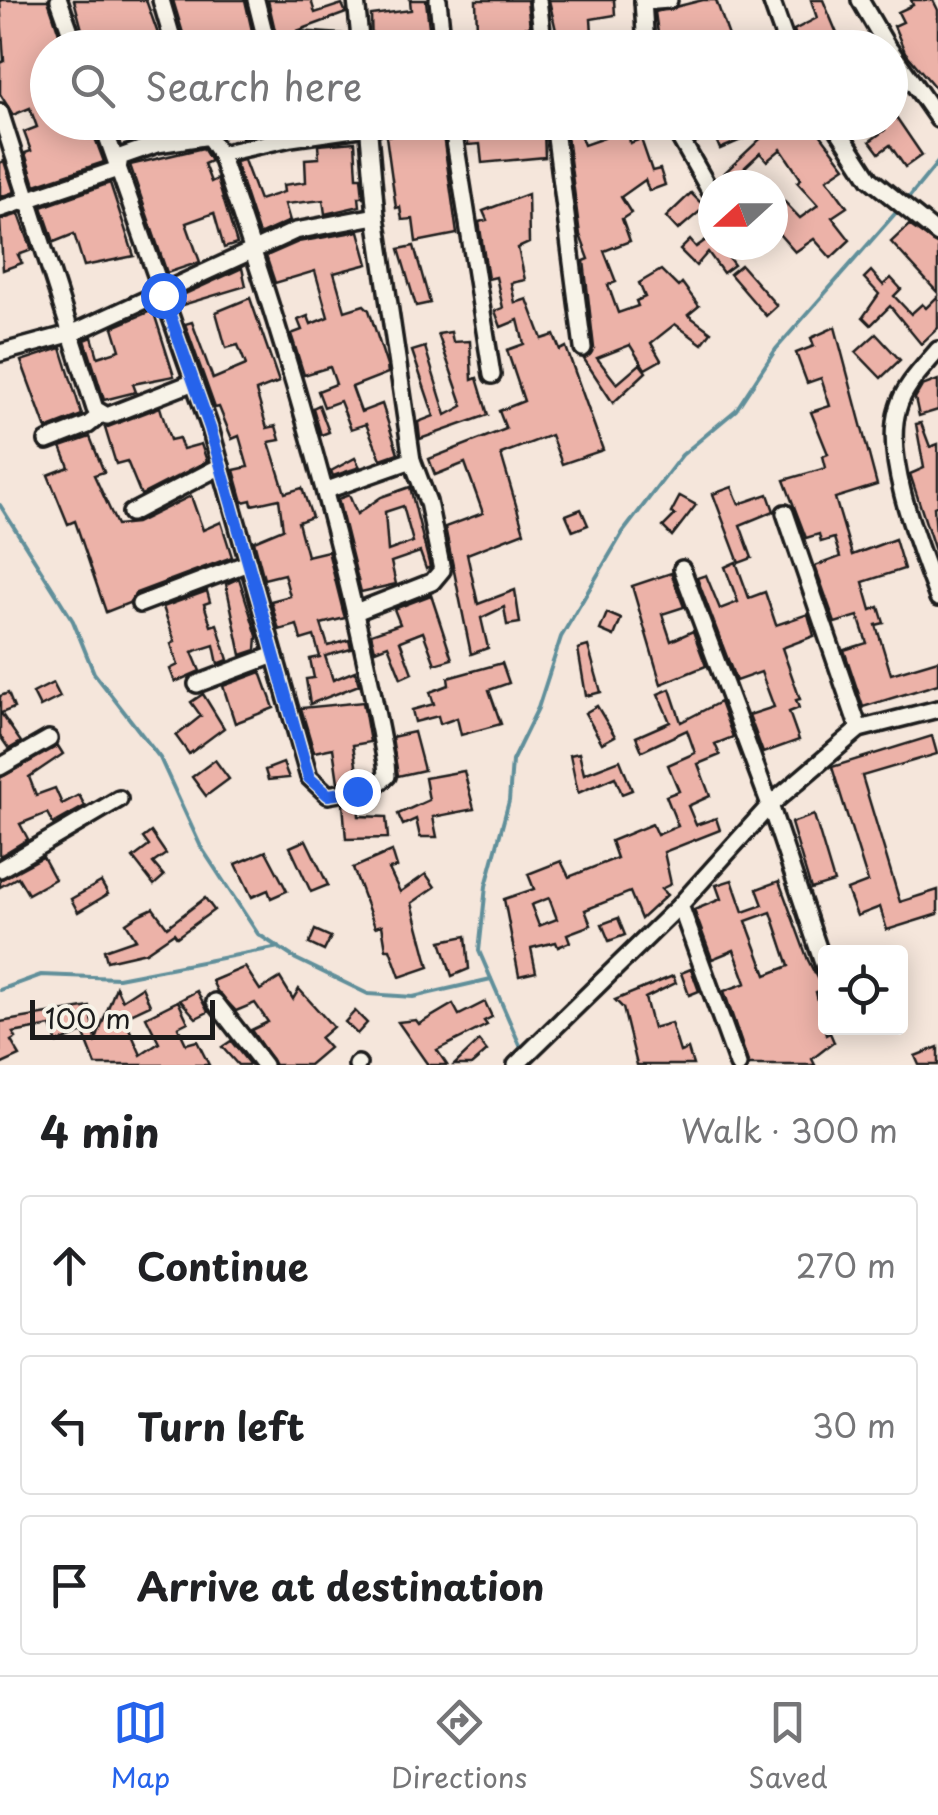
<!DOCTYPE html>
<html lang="en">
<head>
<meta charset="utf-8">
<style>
  body { margin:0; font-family:"Playpen Sans",sans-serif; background:#f6f6f6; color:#202124 }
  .controls { position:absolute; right:30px; bottom:30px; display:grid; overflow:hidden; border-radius:10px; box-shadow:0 5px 25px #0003 }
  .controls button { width:90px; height:90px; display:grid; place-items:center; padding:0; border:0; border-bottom:2px solid #e0e0e0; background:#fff; color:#202124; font:50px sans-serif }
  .compass { position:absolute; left:698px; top:170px; width:90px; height:90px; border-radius:50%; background:#fff; box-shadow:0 5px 25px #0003; rotate:249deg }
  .scale { position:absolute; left:30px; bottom:25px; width:185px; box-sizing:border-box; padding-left:10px; border:5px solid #1c1c1c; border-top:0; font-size:28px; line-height:35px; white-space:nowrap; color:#1c1c1c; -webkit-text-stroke:8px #f7f3e8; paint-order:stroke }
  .stop { position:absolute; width:30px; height:30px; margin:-22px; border:8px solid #2563eb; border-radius:50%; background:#fff }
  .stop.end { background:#2563eb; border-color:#fff; box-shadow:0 2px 10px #0008 }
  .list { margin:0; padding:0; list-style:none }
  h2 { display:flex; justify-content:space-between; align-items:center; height:130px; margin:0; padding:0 40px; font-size:42px }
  h2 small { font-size:32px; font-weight:400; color:#757577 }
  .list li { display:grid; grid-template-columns:65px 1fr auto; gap:30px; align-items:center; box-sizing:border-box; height:140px; margin:0 20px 20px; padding:0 20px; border:2px solid #e0e0e0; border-radius:10px }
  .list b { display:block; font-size:38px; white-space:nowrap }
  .list em { font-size:32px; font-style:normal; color:#757577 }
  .icon { flex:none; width:55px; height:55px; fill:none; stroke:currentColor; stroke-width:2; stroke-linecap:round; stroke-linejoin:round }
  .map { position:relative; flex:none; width:938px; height:1065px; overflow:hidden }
  .search { position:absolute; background:#fff; box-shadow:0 5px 25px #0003; left:30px; right:30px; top:30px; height:110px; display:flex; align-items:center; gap:25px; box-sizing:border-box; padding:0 35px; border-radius:55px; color:#757577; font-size:38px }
  .sheet { height:610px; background:#fff }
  nav { display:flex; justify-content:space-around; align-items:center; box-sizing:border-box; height:140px; border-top:2px solid #e0e0e0; background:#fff; font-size:28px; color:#757577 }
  nav a { display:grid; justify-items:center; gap:5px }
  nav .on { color:#2563eb }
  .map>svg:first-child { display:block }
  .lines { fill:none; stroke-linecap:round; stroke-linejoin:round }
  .stream { stroke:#618f9a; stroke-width:4 }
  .building { fill:#ecb2a8; stroke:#1c1c1c; stroke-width:2.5; fill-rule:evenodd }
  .street-casing { stroke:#1c1c1c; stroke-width:22 }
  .street { stroke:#f7f3e8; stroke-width:15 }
  .route { stroke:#2563eb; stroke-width:12 }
</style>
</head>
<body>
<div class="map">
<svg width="938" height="1065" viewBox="0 0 938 1065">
  <rect width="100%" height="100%" fill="#f5e6db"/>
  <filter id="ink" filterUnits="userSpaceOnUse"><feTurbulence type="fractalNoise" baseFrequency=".01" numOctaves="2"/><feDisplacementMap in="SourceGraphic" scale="20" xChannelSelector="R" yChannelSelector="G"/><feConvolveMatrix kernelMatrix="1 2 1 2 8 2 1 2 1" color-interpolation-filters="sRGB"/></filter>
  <g filter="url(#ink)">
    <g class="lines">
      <g class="stream">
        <path d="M906,201l32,-39"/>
        <path d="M0,505l73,116 21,52 66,85 41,89 57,87 38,25 72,35 45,3 78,-18"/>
        <path d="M0,990l41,-15 77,3 161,-31"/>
        <path d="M522,1050l-43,-99 7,-65 23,-85 3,-40 26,-53 23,-71 62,-105 59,-77 54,-45 40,-61 124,-141"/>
      </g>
    </g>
    <g class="building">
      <path d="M0,0h48l16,48h-16v74h16l3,8 24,-3 13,35 -69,23 -10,-32 6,-2 -7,-19 13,-5 -7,-19 -17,7 -13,-21v-31l4,-2z"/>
      <path d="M74,0h72l17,48h-76z"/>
      <path d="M173,0h72l10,44 -31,4 -2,-6 -30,6 -3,-9 -4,1z"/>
      <path d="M268,0h43l4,13 27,-9 4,9 -49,18 45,3 -1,14h-62z"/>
      <path d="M410,0h16l4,36 -38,3 1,9h-21l-1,-33 40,-5z"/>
      <path d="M476,0h51l3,27 -34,2 1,17 -43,2 -1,-15 24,-2z"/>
      <path d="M549,0h65l1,15 -24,4 2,29h-33z"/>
      <path d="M703,0h13l14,39 -24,9h-46l-5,-36z"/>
      <path d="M811,0h12l20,48h-44l-5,-18 23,-12z"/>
      <path d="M911,0h22l5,10v81l-33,-39 -11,-26 9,-4 -5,-10 15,-7z"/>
      <path d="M890,108l32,47 -17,12 -15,-22 -11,8 -9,-12 15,-11 -5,-8h10z"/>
      <path d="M213,122h70v2l-41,13 -2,-6 -18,6z"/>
      <path d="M520,122v8h24l1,27 -63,6 -2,-19 -12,1v-19z"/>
      <path d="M565,122h10l9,23 20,-7 -2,-4 13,-4 -1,-8h13l3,21 11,-4 11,32 8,-2 5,16 -16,6 -4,-11 -24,17 10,16 -9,6 8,22 -26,10 12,31 -8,3 10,28 20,-7 -2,-5 9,-4 -6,-14 22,-13 17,17 4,-4 17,23 -11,9 23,17 -9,12 -27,-20 -24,19 10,17 -16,9 -15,-24 -33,13 20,26 23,-20 6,8 -33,31 -29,-44 10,-11 -10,-87 5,-2 -9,-24z"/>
      <path d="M684,122h61l12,11 -37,16 -6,-14 -18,8z"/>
      <path d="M778,122h33l34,45 -18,12 20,28 -15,10 18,23 -19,18 -17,-19 -19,13 -22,-25v-21l8,-8 19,20 18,-13 -21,-23 4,-3 -20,-30 -14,12 -7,-8 -16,15 17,17h-41l-3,-5z"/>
      <path d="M442,128l15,106 -41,8 -3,-23 -11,1 -2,-13 -4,1 -10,-72z"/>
      <path d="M355,142l2,35h4l2,20h-4l1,9 -35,8 -2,-14 -38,4 5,17 -31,14 -24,-73 9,-2 15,40 25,-8 -1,-7 23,-3 -1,-23 14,-1 -1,-13z"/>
      <path d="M203,148l8,13 -7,3 7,18 6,-3 20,65 -13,4 -10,-35 -28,10 14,39 -33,11 -37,-108z"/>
      <path d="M4,161l10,31 -14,5v-34z"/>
      <path d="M110,183l24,73 -50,10 -10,-32 -20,8 -12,-35z"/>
      <path d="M691,193l14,14 -27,23 -12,-13z"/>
      <path d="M528,194l1,49 -11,5 7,32 -14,3 4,20 12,-4 15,40 12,-4 6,15 6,-3 37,103 -41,14 -11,-29 -50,19 23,78 -57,22 11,50 37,-14 5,33 -13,2 -3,-18 -23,11 7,30 -17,6 -26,-127 38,-14 -18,-50 -30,12 -6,-16 77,-30 -7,-18 25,-10 -17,-51 17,-6 -6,-24 -17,7 -6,-16 8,-3 -7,-31 -8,2 -9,-57 8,-2 -4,-9z"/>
      <path d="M19,214l13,36 -14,5 4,8 -19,7 -3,-50z"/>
      <path d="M909,225l29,20v48l-47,-51z"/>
      <path d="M359,231l9,33 -34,9 11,38 19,-6 5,5 18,56 1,7 -36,14 9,25 21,-8 16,49 -17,6 -15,-35 -15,5 -11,-28 -16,6 -6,-16 18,-7 -6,-17 -26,8 -13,-41 11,-4 -4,-10 10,-4 3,8 17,-7 -13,-46 -40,12 -9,-27 32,-14z"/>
      <path d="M713,235v10h6l15,20 -11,8 -15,-21 -12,14 -16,-16 10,-10 6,7z"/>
      <path d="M414,246l16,57 -14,3 -17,-57z"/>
      <path d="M741,265l36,41 -11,10 -36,-42z"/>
      <path d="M242,268l4,18 -67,20 -3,-8z"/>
      <path d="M871,271l12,14 8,-7 10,11 -7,7 17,18 11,-10 4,4 12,-12v32l-17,16 -31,-38 -19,19 -8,-8 16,-23 -15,-16z"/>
      <path d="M250,298l29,84 -23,9 11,37 9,-2 4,14 -11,2 16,51 17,-5 10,29 -14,5 9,34 21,-5 15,60 2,7 -24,6 7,22 21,-6 2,9 -26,7 8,24 22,-9 4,14 -49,19 -4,-25 8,-1 -4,-19 10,-2 -6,-21 -13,4 -4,-15 -18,5 -8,-29 19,-5 -6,-22 -20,5 -10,-38 29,-12 -4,-30 -27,6 -1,-5 -8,2 -9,-32 14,-3 -9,-31 -7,3 -13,-32 -4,1 -30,-84 7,-2 21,57 33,-14 -8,-20 -12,3 -10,-36z"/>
      <path d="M153,310l21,66 -41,8 3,8 -32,8 -19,-60 7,-3 6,20 22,-7 -7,-23z"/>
      <path d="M835,327l42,158 -42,13 17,57 43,-16 9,30 -41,13 8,28 8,-3 5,16 -8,2 15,49 47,-14v24l-75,23 -19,-57 23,-7 -9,-27 -23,7 -20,-57 25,-9 -6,-19 -13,4 -2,-8 -13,4 -22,-58 42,-12 -3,-12 5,-2 -17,-42 19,-6 -9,-28 -14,5 -11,-30 18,-7 -3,-8z"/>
      <path d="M451,332l2,10 17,-1 2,39 5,-2 11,37 -68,24 -2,-17 16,-6 -22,-65 13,-4 21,68 17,-9 -25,-72z"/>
      <path d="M876,334l24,26 -19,18 -25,-26z"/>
      <path d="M61,348l21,67 -36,14 -25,-68z"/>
      <path d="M938,380v30l-19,6 -4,-18 7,-12z"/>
      <path d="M319,405l10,27 -8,3 -8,-27z"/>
      <path d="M160,407l10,33 9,-2 4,11 18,-5 6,17 -66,34 -14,-34 -11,3 -11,-36z"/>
      <path d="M921,423l9,24 8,-3v61l-4,2 4,53 -28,-86 14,-6 -8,-44z"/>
      <path d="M90,437l14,35 -10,3 23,50 19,-2 55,-27 12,34 18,-8 11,35 -96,36 -7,10 -23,9 -31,-91 -7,3 -20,-49 21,-8 -8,-20z"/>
      <path d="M355,458l5,9 -27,9 -2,-5z"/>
      <path d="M410,487l20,80 -4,2 -6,-17 -29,10 5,22 -35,8 -23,-93 11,-4 8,19 24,-17zM403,506l10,36 -25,9 -3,-39z"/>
      <path d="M732,487l7,17 29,-10 6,17 -34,14 12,33 -13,5 -26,-69z"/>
      <path d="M680,496l16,9 -24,31 -9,-9 12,-12 -4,-2z"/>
      <path d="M581,509l7,16 -15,6 -7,-16z"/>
      <path d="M736,562l13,36 16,-6 11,33 32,-11 6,22 -32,12 18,51 -4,1 3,8 -10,4 10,28 -36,13 -14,-38 25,-8 -13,-35 -25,9 -39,-103 9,-3 14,34 18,-7 -13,-35z"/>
      <path d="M671,573l13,34 -22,7 9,27 22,-10 13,35 -45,18 -29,-98z"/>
      <path d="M239,578l18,58 -1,14 -15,5 -15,-71z"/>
      <path d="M207,591l3,11 -6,2 7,22 6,-2 11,36 -10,4 -4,-19 -22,7 8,19 -25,11 -5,-13 8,-4 -7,-21 4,-2 -12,-35z"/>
      <path d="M431,595l21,64 -17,5 -12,-32 -23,9 12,32 -11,5 -13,-33 -13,5 -4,-16 29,-10 -6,-15z"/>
      <path d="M607,613l14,6 -7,17 -14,-6z"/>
      <path d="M588,646l13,46 -15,4 -8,-47z"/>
      <path d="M502,663l7,20 -20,7 12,34 -40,11 -4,-17 -17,6 -2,-8 -23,6 -3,-12 22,-6 -4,-12 19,-7 -1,-7z"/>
      <path d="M261,672l13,36 -39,15 -12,-37z"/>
      <path d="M53,683l7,14 -20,10 -7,-14z"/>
      <path d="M670,689l11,33 39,-20 13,35 -18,7 5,11 -22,9 12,32 -22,10 8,19 20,-7 4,12 -56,22 7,32 -10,5 6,6 -26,24 -11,-27 -45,18 6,15 -24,9 3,8 -12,5 -2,-5 -25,6 5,24 -17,4 -15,-77 30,-10 -6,-15 33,-13 8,16 48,-19 -6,-17 41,-17 5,11 21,-9 -12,-30 13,-5 -11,-26 27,-12 -8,-23 -45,21 -6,-14 34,-15 -12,-28zM549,898l8,21 -18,7 -8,-21z"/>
      <path d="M8,693l6,15 -13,5 20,29 -12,7 -9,-13v-40z"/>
      <path d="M203,694l21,34 -35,26 -13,-18 25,-20 -10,-14z"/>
      <path d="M363,702l7,40 -17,3 5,33 -20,4 -5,-34 -19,4 -13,-44z"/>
      <path d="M597,706l18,30 -13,7 -17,-30z"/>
      <path d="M414,732l10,38 -26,6 -6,-39z"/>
      <path d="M932,736l5,18 -75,22 38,126 38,-12v24l-51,16 -7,-23 -23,9 -10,-26 21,-8 -36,-115z"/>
      <path d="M58,746l5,8 -34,23 7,18 19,-7 7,16 17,-9 6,11 -32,18 -6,-11 -27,11 8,15 -28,17v-78z"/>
      <path d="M579,753l5,21 36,-14 12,30 -10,4 -7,-17 -37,16 -8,-38z"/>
      <path d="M215,760l14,19 -23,17 -14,-19z"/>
      <path d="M283,763l6,15 -21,2 -3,-10z"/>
      <path d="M464,771l10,38 -41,8 4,20h-17l-4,-18 -13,6 -5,-11 31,-14 -4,-22z"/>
      <path d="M358,802l1,14 27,1 2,21 -42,1 -3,-35z"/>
      <path d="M814,815l20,67 -23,7 -20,-66z"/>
      <path d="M151,832l15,22 -13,9 11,13 -10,9 -21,-27 16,-12 -6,-8z"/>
      <path d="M306,840l22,45 -17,7 -21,-45z"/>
      <path d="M266,851l21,40 -16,7 -3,-8 -16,7 -16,-33z"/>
      <path d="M392,851l5,16 -8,2 11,23 26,-18 9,13 -23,16 17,64 -29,10 -10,-28h-4l-4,-24 -7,2 -22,-59z"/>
      <path d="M43,857l12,22 -27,15 -10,-17 -18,10v-7z"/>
      <path d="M732,880l11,32 20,-7 -6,-16 22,-8 29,79 10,20 8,3v6l-10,3 10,43 4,-2 4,9 -22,17 3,6h-66l-25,-74 22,-8 -12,-33 -22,9 -18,-49 27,-11 -5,-14zM771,912l18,54 -23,9 -20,-54z"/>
      <path d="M101,882l7,12 -30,18 -7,-13z"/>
      <path d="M205,898l9,12 -37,27 -3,-4 -28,19 -39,9 -3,-11 32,-11 -10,-16 14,-9 13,-6 14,19z"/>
      <path d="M618,918l7,17 -16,6 -7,-17z"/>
      <path d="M315,930l16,7 -7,14 -15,-7z"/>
      <path d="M466,936l3,33 -17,7 -11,-35z"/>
      <path d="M245,967l15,23 20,-12 13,21 6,-10 34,38 -13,11 9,10 -20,17h-34l-24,-35 17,-8 -13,-19 -19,8 -19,-20 -5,-10z"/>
      <path d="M691,969l8,22 -10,4 -8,-22z"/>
      <path d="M673,976l3,7 -31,15 8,30 18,-5 9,29 8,-3 5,16h-56l-14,-57 -8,-8z"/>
      <path d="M116,987l6,13 20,-13 8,18 -26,12 17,38 18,-12 -13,-26 32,-16 10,21 -10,5 8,17 11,-3 12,24h-113l-13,-33 -26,11 -6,-17 -38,7 3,5 -5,3 9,15 -20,9v-43l90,-15 6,33z"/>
      <path d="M197,991l11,21 -12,6 -16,-18z"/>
      <path d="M485,1002l7,15 -8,4 3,4 -50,25 10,15h-19l-30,-43 18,-2 3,4 34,-20 6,11z"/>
      <path d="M355,1011l12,12 -10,11 -12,-12z"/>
      <path d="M231,1041l19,24h-12l-16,-18z"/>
      <path d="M479,1041l8,10 -16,14h-17z"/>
      <path d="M938,1047v18h-19l-4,-9z"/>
    </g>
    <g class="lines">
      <g class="street-casing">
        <g id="street">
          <path d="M59,0l17,48"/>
          <path d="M161,0l14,48"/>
          <path d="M256,0l12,48"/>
          <path d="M356,0l5,48"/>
          <path d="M438,0l5,48"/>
          <path d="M538,0l6,48"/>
          <path d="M643,0l3,48"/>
          <path d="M771,0l17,48"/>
          <path d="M860,0l28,48"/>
          <path d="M643,2l26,-2"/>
          <path d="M890,50l48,69"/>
          <path d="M0,112l95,297 12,7 87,-34"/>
          <path d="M102,122l108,306 99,349 19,18 46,-8 13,-11 -1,-13c-38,-208 -96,-409 -166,-609l-21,-32"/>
          <path d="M452,122l40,253"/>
          <path d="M554,122l29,226"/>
          <path d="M671,122l42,74"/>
          <path d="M833,122l37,57 68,55"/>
          <path d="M220,154l71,-16 111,-16"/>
          <path d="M0,209l118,-40 2,-12 37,-13 53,-8"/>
          <path d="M938,350c-14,17 -34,36 -40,58 -16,50 22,141 40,190"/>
          <path d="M0,353l73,-20 222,-102 81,-15"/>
          <path d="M47,441l41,-16 11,-9"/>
          <path d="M327,490l85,-30"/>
          <path d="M131,513l90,-47"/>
          <path d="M785,513l74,216"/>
          <path d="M682,569l88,236 56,167"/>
          <path d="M140,604l108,-41"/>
          <path d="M358,611l74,-29 10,-12 -14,-68 -16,-42 -36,-244 -8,-94"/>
          <path d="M197,684l77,-29"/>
          <path d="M0,767l49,-28"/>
          <path d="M0,869l119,-70"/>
          <path d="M680,905l58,160"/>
          <path d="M215,1002l49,63"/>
          <path d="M357,1065l1,-1"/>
          <path d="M516,1065l164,-160 90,-100 89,-76 79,-20"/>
        </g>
      </g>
      <use href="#street" class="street"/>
    </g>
  </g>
  <g class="lines" filter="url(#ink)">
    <path class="route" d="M163,295l47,133 99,350 19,17 29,-4"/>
  </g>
</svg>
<div class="controls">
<button><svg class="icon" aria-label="locate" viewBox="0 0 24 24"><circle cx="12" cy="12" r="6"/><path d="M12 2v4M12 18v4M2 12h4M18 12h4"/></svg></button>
</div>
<svg class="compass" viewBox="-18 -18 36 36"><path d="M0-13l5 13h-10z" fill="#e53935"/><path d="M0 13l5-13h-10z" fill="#757577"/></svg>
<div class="scale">100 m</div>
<div class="stop" style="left:163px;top:295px"></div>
<div class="stop end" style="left:357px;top:791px"></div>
<div class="search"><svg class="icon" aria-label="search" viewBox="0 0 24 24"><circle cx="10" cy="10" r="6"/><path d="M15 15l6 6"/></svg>Search here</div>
</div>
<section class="sheet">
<h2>4 min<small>Walk · 300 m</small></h2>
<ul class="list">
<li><svg class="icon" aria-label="ahead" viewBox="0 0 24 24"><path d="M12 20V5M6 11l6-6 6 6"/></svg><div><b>Continue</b></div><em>270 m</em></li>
<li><svg class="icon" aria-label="left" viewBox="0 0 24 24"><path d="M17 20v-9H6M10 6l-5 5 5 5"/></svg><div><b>Turn left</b></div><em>30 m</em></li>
<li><svg class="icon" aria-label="arrive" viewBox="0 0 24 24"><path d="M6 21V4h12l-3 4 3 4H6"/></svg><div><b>Arrive at destination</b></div></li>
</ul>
</section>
<nav>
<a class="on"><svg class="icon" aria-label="map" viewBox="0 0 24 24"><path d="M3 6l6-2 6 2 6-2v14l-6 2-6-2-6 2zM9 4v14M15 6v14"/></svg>Map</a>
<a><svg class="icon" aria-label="directions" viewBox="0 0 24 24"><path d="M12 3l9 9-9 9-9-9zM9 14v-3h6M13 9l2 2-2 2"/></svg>Directions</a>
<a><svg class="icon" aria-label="saved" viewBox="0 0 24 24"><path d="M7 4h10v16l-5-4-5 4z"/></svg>Saved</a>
</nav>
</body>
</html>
